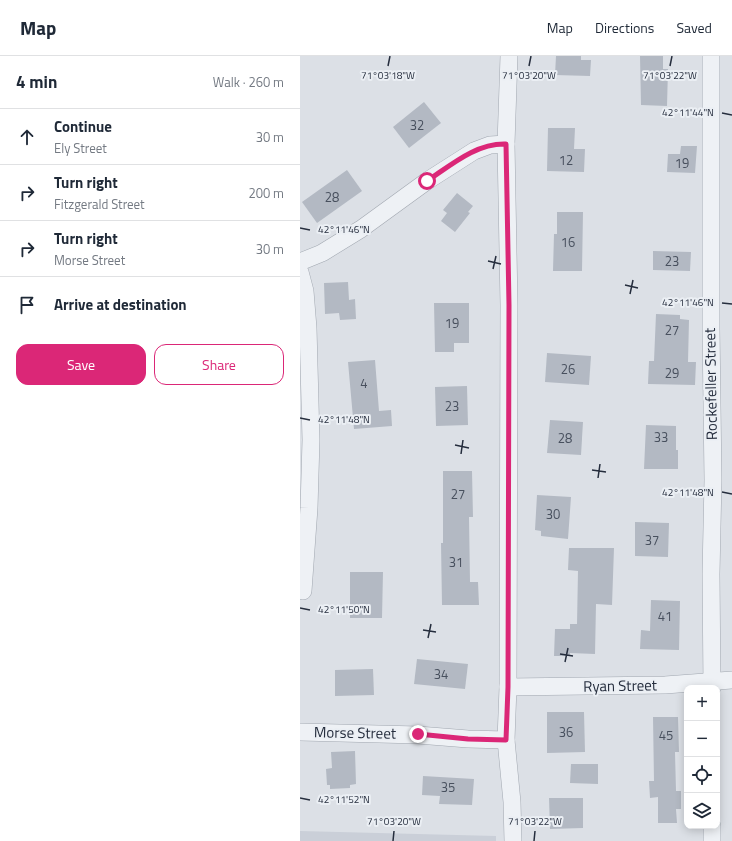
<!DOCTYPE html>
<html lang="en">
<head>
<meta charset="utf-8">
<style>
  body { margin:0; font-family:"Titillium Web",sans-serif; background:#f2f2f3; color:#1f2937 }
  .controls { position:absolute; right:12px; bottom:12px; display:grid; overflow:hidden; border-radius:8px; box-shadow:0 2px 10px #0003 }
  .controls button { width:36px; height:36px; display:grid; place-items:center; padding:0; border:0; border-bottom:1px solid #e0e1e3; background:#fff; color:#1f2937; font:20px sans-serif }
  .stop { position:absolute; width:12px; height:12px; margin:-9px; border:3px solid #db2777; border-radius:50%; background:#fff }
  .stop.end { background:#db2777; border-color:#fff; box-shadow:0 1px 4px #0008 }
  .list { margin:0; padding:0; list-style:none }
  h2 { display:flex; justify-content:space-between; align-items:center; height:52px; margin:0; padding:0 16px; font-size:17px }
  h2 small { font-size:13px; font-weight:400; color:#747a83 }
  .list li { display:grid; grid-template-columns:26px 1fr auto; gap:12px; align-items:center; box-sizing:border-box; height:56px; padding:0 16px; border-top:1px solid #e0e1e3 }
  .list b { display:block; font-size:15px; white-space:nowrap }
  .list p { margin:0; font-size:13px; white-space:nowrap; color:#747a83 }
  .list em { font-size:13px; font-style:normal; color:#747a83 }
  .actions { display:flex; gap:8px; padding:12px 16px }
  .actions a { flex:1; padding:9px 0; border:1px solid #db2777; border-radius:12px; text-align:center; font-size:14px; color:#db2777 }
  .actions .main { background:#db2777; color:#fff }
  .icon { flex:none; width:22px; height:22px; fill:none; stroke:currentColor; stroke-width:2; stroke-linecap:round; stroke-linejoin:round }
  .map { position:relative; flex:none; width:432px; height:785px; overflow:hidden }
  header { display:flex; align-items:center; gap:24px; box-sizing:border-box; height:56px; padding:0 20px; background:#fff; border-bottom:1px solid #e0e1e3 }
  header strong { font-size:19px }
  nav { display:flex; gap:22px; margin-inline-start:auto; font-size:14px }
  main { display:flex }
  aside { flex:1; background:#fff }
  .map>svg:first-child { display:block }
  .built { fill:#cacfd8 }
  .building { fill:#b3b9c3 }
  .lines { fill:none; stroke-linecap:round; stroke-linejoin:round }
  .minor-casing { stroke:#a1a7b0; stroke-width:18 }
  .minor { stroke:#eef1f5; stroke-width:17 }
  .route { stroke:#db2777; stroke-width:5 }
  .ticks { fill:none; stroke:#252d3d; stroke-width:1.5 }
  .labels { text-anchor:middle; stroke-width:4; stroke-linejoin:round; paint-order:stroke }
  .number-label { font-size:13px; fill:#48505e }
  .street-label { font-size:15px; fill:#252d3d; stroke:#ebeff4 }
  .ticks-label { font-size:10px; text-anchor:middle; fill:#252d3d; stroke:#ebeff4; stroke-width:4; stroke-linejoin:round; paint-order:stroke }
</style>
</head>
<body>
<header>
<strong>Map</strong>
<nav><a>Map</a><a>Directions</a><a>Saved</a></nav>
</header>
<main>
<aside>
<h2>4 min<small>Walk · 260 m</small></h2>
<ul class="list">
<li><svg class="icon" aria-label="ahead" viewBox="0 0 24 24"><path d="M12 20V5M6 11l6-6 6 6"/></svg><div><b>Continue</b><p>Ely Street</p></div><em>30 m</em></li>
<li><svg class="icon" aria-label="right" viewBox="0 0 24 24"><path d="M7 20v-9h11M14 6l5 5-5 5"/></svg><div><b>Turn right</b><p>Fitzgerald Street</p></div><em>200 m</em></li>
<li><svg class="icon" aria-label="right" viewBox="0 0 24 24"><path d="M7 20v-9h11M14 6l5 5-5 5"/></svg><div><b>Turn right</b><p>Morse Street</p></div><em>30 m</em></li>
<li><svg class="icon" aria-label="arrive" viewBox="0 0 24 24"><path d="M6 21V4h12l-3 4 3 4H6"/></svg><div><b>Arrive at destination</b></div></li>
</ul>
<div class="actions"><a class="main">Save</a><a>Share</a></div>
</aside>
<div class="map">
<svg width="432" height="785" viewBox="0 0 432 785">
  <rect width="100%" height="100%" fill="#dce0e6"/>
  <path class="built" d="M0,775l196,5v5h-196z"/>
  <g class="building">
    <path d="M256,0h25v4h10l-1,16 -35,-1z"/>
    <path d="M340,0h23v13h5l-1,37 -26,-1z"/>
    <path d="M124,46l17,21 -32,25 -16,-21z"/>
    <path d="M248,72h27l-1,21h11l-1,23 -37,-1z"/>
    <path d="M381,90h16l-2,27 -28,-1 1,-18h12z"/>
    <path d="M47,114l15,21 -45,32 -15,-21z"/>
    <path d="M157,137l16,13 -5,6 2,1 -15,19 -14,-11 6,-8 -4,-3z"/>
    <path d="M257,156h26l-1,59h-29l1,-37h3z"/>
    <path d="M353,195l38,1 -1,19 -37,-1z"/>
    <path d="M48,226l1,18 6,-1 1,20 -16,1 -1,-7 -14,1 -1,-31z"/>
    <path d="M134,247h35v40h-15v9h-19z"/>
    <path d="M356,258l24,1v4l9,1 -1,42h8l-1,23 -47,-1 1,-23h5z"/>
    <path d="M247,297l44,3 -2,29 -44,-3z"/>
    <path d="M75,304l4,51 12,-1 1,16 -38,3 -6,-67z"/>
    <path d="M167,330l1,39 -32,1 -1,-39z"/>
    <path d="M250,364l33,2 -2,33 -34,-2z"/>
    <path d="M346,369l30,1v24h2v19h-34z"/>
    <path d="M143,415h29l1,46h-4l1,65h8l1,23h-37l-1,-62h2z"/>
    <path d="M237,439l34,2 -3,42 -27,-3v-5l-6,-1z"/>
    <path d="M335,466l34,1 -1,34 -33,-1z"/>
    <path d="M269,492h45l-2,57 -16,-1 -1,50 -25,-1v3h-16l1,-27h15v-5h7l1,-53 -10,-1z"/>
    <path d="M50,516h33l-1,46h-32z"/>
    <path d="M351,544l29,1 -1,49 -39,-1 1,-19 9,1z"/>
    <path d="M117,603l51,5 -3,25 -51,-5z"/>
    <path d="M73,613l1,26 -39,1v-26z"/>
    <path d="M247,656h37l1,40 -38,1z"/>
    <path d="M353,661h25l1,35h-4l1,39h5v18h-5l1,14h-19v-26l-8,1 -1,-17h5z"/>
    <path d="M55,695l1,33 -6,1v3l-20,1v-4h-3l-1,-16 6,-1 -1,-16z"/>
    <path d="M271,708h27v20l-28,-1z"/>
    <path d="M123,720l51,3 -2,26 -33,-1 1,-8 -18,-1z"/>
    <path d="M249,742h34v30l-33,1z"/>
  </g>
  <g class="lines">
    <g class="minor-casing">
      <g id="minor">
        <path d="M209,0l-3,88 3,161 -1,382 -2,53 6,62 1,39"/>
        <path d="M411,0v273l2,151 -2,94 1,114"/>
        <path d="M0,206l22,-9 39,-24 66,-48 47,-30 16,-6 16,-1"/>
        <path d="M0,216l5,19 3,37 3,112 -2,68 -6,83"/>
        <path d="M208,631l157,-2 67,-5"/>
        <path d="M0,676l118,3 50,4 38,1"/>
        <path d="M412,785v-15"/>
      </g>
    </g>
    <use href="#minor" class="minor"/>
  </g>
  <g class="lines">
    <path class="route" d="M118,678l50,5 38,1 2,-53 1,-382 -3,-161c-30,-1 -55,21 -79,37"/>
  </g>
  <path class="ticks" d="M88,10l2,-10M229,10l2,-10M370,10l2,-10M422,57l10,2M0,172l10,2M188,205l13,3M193,213l3,-13M325,229l13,3M330,238l3,-14M422,247l10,1M0,362l10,2M155,389l14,3M161,398l2,-14M292,414l14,2M298,422l2,-14M422,436l10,2M0,552l10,2M123,574l13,2M128,582l3,-14M260,598l13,2M265,606l3,-14M0,742l10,2M93,785l1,-10M234,785l1,-10"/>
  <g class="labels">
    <g class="number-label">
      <text x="117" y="74">32</text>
      <text x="266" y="109">12</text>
      <text x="382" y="112">19</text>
      <text x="32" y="146">28</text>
      <text x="268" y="191">16</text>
      <text x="372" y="210">23</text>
      <text x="152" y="272">19</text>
      <text x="372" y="279">27</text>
      <text x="268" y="318">26</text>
      <text x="372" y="322">29</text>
      <text x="64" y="332">4</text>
      <text x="152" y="355">23</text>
      <text x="361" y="386">33</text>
      <text x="265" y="387">28</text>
      <text x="158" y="443">27</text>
      <text x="253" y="463">30</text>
      <text x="352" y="489">37</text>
      <text x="156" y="511">31</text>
      <text x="365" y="565">41</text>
      <text x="141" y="623">34</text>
      <text x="266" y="681">36</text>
      <text x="366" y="684">45</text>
      <text x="148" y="736">35</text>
    </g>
    <g class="street-label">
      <text transform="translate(411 328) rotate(-91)" y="5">Rockefeller Street</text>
      <text transform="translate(320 630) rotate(-1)" y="5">Ryan Street</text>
      <text transform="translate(55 677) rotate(1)" y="5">Morse Street</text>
    </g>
  </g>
  <g class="ticks-label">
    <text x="88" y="23">71°03'18"W</text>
    <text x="229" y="23">71°03'20"W</text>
    <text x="370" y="23">71°03'22"W</text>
    <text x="388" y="60">42°11'44"N</text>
    <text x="44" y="177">42°11'46"N</text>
    <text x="388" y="250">42°11'46"N</text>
    <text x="44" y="367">42°11'48"N</text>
    <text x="388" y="440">42°11'48"N</text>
    <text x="44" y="557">42°11'50"N</text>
    <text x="44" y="747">42°11'52"N</text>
    <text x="94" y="769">71°03'20"W</text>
    <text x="235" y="769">71°03'22"W</text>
  </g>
</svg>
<div class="controls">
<button>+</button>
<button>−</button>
<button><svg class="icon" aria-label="locate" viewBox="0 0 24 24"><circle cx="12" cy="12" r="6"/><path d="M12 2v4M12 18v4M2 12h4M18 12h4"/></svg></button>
<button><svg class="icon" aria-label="layers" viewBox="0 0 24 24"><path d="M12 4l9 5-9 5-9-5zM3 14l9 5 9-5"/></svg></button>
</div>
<div class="stop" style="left:127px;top:125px"></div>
<div class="stop end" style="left:118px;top:678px"></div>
</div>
</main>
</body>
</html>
